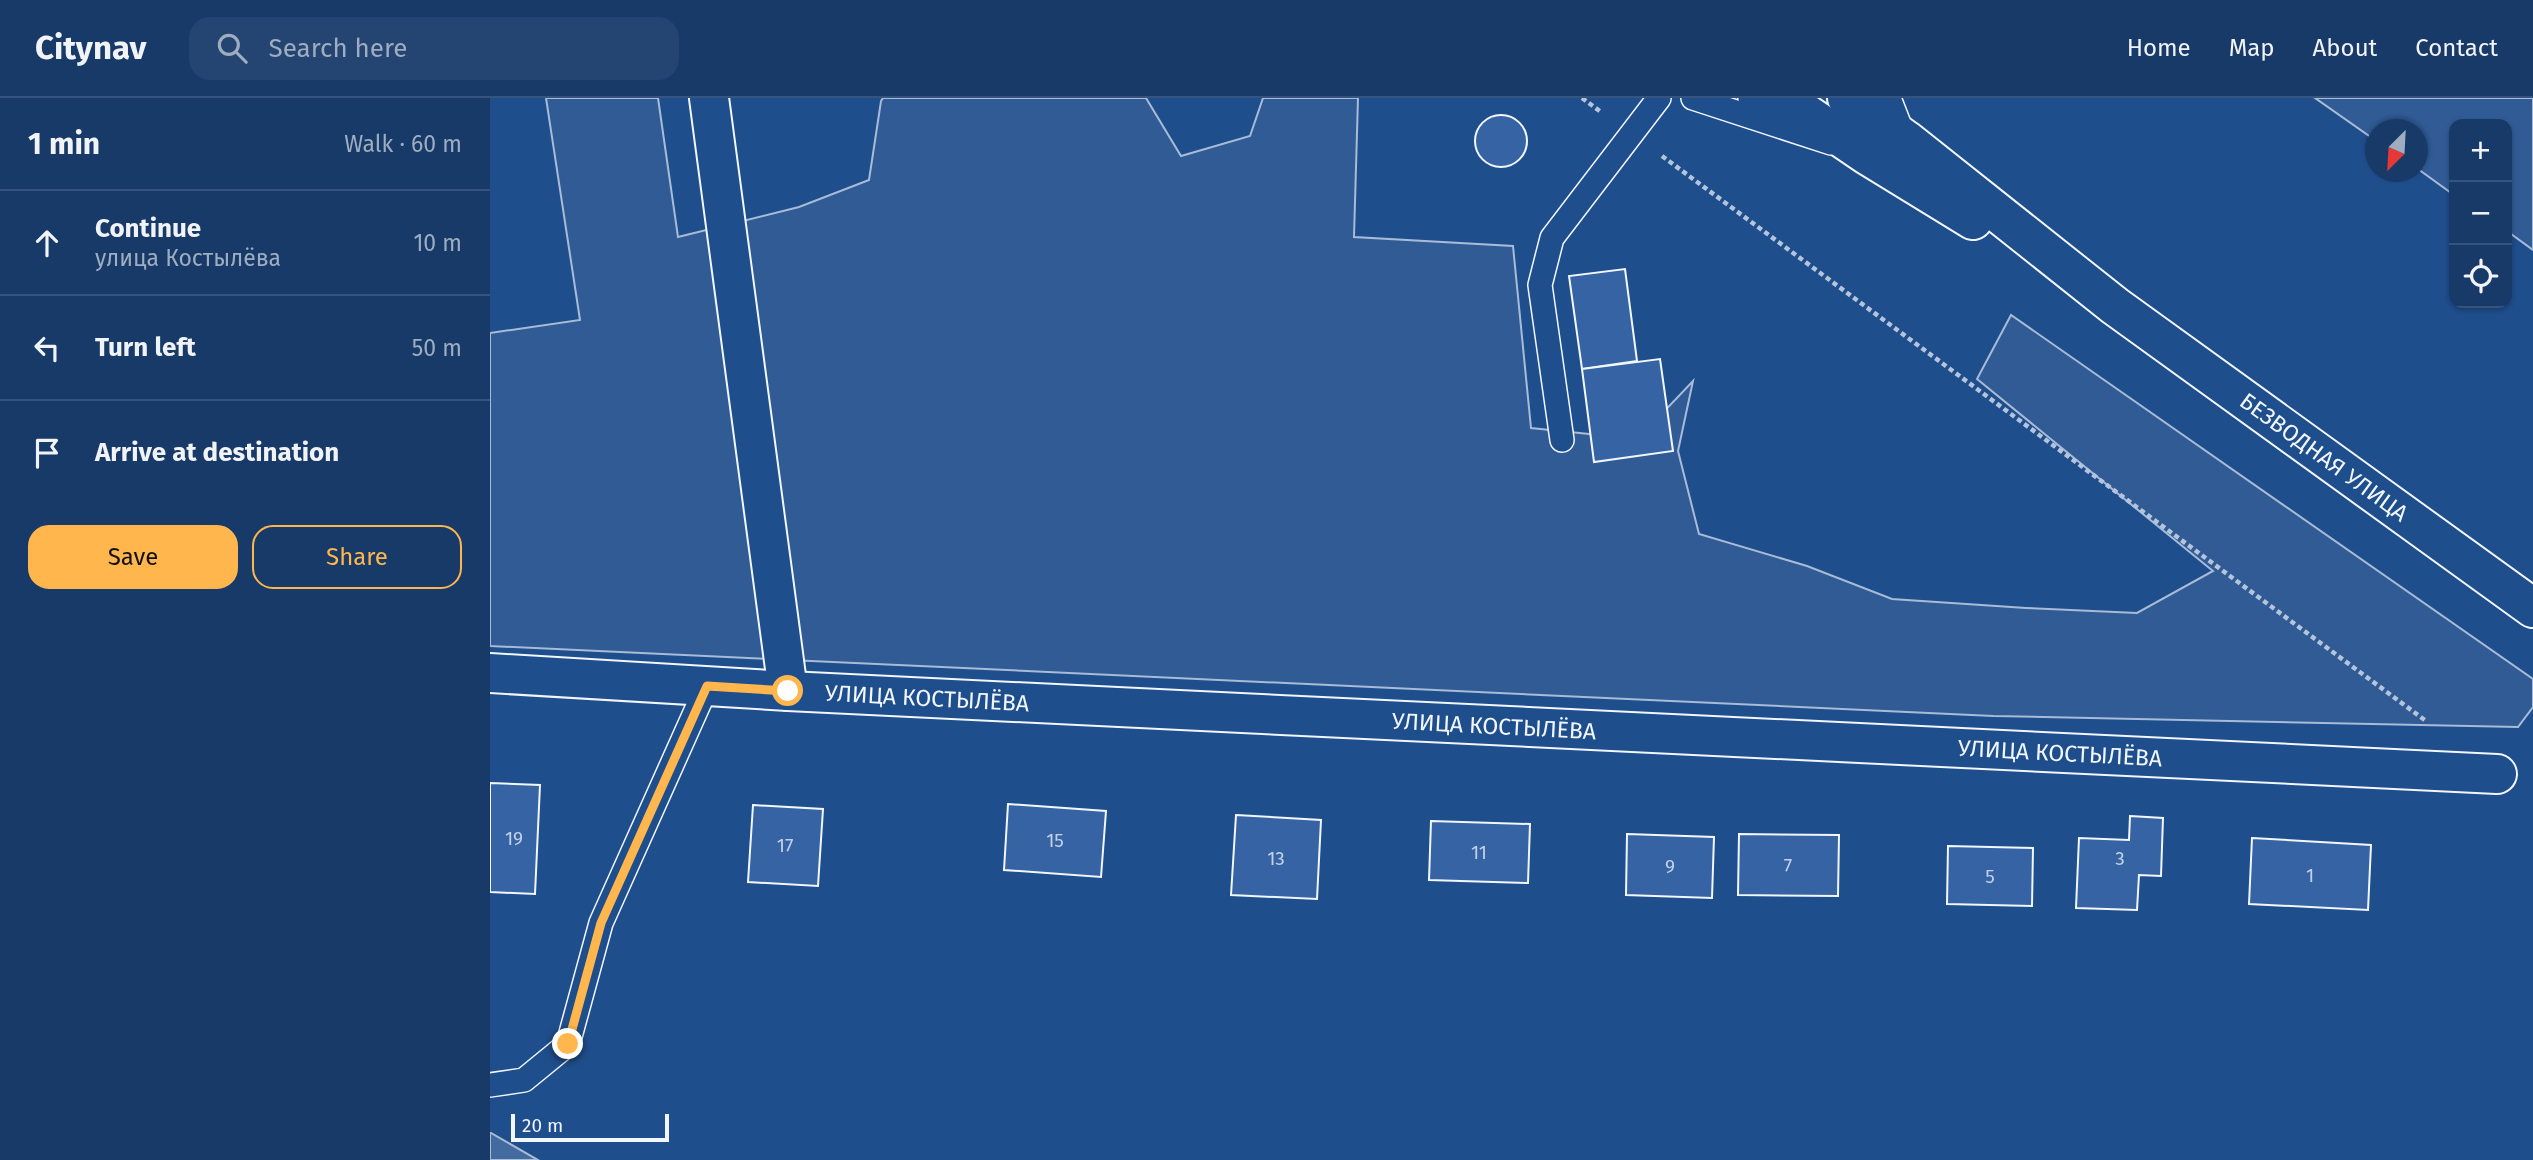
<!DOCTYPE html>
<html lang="en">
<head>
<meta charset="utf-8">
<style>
  body { margin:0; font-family:"Fira Sans",sans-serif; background:#244571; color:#f1f3f6 }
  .controls { position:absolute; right:21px; top:21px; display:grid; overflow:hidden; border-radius:14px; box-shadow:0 2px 5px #0004 }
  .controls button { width:63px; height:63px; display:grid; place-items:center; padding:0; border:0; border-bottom:2px solid #36547d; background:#173a69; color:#f1f3f6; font:35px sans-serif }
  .compass { position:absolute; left:1875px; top:21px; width:63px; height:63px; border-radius:50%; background:#173a69; box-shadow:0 2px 5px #0004; rotate:204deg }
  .scale { position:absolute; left:21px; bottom:18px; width:158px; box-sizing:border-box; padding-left:7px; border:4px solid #f2f6ff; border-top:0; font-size:19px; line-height:24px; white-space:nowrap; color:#f2f6ff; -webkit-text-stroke:5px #1f4e8c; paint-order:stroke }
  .stop { position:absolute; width:21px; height:21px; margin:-16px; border:5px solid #ffb74d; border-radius:50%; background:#fff }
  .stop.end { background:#ffb74d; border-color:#fff; box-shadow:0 2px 7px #0008 }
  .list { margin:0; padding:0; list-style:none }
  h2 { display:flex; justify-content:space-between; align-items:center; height:91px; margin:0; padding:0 28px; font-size:30px }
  h2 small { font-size:23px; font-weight:400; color:#9eadc0 }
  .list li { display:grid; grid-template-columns:46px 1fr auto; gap:21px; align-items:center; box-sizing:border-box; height:105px; padding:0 28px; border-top:2px solid #36547d }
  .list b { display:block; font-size:26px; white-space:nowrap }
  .list p { margin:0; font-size:23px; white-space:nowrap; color:#9eadc0 }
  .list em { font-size:23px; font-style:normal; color:#9eadc0 }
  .actions { display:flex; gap:14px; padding:21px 28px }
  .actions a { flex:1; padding:16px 0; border:2px solid #ffb74d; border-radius:21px; text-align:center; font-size:24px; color:#ffb74d }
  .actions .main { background:#ffb74d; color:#111 }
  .icon { flex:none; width:38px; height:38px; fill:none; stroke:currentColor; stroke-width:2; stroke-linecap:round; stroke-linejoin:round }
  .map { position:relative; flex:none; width:2043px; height:1062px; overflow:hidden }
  header { display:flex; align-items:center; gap:42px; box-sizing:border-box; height:98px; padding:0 35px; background:#173a69; border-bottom:2px solid #36547d }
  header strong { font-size:33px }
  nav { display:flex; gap:38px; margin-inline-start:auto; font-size:24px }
  .search { width:490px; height:63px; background:#244571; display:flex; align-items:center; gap:18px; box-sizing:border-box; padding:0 24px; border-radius:21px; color:#9eadc0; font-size:26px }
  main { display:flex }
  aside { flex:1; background:#173a69 }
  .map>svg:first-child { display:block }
  .built { fill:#305b95; stroke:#a8bbd7; stroke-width:2 }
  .water { fill:#446ba0; stroke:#a8bbd7; stroke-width:2 }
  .building { fill:#3563a3; stroke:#f2f6ff; stroke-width:2 }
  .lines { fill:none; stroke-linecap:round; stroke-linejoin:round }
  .lane-casing { stroke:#f2f6ff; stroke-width:26 }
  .street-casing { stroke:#f2f6ff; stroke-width:42 }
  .secondary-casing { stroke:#f2f6ff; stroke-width:42 }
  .path { stroke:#b3c4dc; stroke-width:4.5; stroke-dasharray:5 3.5; stroke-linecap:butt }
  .lane { stroke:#1f4e8c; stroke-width:23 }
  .street { stroke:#1f4e8c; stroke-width:38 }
  .secondary { stroke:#1f4e8c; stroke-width:38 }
  .route { stroke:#ffb74d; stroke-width:9 }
  .labels { text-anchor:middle; stroke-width:5; stroke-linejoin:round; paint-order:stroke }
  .number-label { font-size:19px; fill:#c3d1e8 }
  .street-label { font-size:23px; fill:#f2f6ff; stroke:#1f4e8c }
</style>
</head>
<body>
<header>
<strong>Citynav</strong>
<div class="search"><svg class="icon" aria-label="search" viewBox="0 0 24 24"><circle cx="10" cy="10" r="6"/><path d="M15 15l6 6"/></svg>Search here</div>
<nav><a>Home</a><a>Map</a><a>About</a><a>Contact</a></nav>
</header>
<main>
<aside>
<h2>1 min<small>Walk · 60 m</small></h2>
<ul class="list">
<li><svg class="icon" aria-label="ahead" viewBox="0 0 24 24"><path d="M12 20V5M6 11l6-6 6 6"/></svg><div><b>Continue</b><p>улица Костылёва</p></div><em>10 m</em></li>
<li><svg class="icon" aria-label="left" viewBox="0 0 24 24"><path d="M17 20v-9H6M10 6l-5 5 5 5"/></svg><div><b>Turn left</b></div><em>50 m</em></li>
<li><svg class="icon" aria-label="arrive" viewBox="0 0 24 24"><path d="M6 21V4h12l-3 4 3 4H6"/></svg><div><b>Arrive at destination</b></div></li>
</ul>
<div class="actions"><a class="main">Save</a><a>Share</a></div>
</aside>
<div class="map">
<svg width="2043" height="1062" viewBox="0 0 2043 1062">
  <rect width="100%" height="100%" fill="#1f4e8c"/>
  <g class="built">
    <path d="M56,0h112l20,139 121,-30 70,-27 12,-79 2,-3h263l35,58 69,-20 13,-38h95l-4,139 159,9 18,182 107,11 55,-58 -15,70 21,83 108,32 85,33 134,9 111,5 76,-42 -236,-192 34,-64 522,364v28l-15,20 -525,-11 -1503,-70v-313l90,-13z"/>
    <path d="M1825,0h218v152l-26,-19v-107h-53v71l-36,-26 -1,-39h-42v10z"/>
  </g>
  <path class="water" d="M0,1035h1l47,27h-48z"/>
  <g class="building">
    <circle cx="1011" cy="43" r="26"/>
    <path d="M1135,171l12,92 -55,8 -13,-93z"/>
    <path d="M1170,261l13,92 -79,11 -12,-93z"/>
    <path d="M0,685l50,2 -5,109 -45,-2z"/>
    <path d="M518,706l98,7 -5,66 -97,-7z"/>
    <path d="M263,707l70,4 -5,77 -70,-4z"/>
    <path d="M746,717l85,5 -4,79 -86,-4z"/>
    <path d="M1640,718l33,2 -2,58 -22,-1 -2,35 -61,-2 3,-70 50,2z"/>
    <path d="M941,723l99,3 -2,59 -99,-3z"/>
    <path d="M1137,736l87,3 -2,61 -86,-3z"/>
    <path d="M1249,736l100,1 -1,61 -100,-1z"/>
    <path d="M1762,740l119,7 -3,65 -119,-6z"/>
    <path d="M1458,748l85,2 -1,58 -85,-2z"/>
  </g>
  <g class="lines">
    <g class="lane-casing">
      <g id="lane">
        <path d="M1203,0l138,45"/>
        <path d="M1260,0l38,19"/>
        <path d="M1399,0l14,36"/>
        <path d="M1072,342l-22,-155 12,-47 107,-140"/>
        <path d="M0,987l34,-5 44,-36 33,-121 106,-237"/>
      </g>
    </g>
    <g class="street-casing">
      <g id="street">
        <path d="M219,0l79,593"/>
        <path d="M0,575l298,18 1709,83"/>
      </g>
    </g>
    <g class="secondary-casing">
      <g id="secondary">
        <path d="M1293,0l84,57 106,65"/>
        <path d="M1357,0l59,42 209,166 418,302"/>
      </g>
    </g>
    <g class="path">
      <path d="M1092,0l19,14"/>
      <path d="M1172,58l764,565"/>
    </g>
    <use href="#lane" class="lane"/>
    <use href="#street" class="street"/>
    <use href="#secondary" class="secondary"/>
  </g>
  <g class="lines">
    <path class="route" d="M78,946l33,-121 106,-237 81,5"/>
  </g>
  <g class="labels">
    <g class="number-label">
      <text x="24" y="747">19</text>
      <text x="565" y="749">15</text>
      <text x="295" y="754">17</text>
      <text x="989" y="761">11</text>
      <text x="786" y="767">13</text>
      <text x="1630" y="767">3</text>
      <text x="1298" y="774">7</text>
      <text x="1180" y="775">9</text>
      <text x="1820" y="784">1</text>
      <text x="1500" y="785">5</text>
    </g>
    <g class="street-label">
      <text transform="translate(1834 359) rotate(36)" y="8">БЕЗВОДНАЯ УЛИЦА</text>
      <text transform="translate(437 600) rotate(3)" y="8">УЛИЦА КОСТЫЛЁВА</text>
      <text transform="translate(1004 628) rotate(3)" y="8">УЛИЦА КОСТЫЛЁВА</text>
      <text transform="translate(1570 655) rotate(3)" y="8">УЛИЦА КОСТЫЛЁВА</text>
    </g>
  </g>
</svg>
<div class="controls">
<button>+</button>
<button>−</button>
<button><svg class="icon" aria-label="locate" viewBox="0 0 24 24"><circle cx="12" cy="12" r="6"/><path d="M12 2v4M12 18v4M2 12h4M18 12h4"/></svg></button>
</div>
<svg class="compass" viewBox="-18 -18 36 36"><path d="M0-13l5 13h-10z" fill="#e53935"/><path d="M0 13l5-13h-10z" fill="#9eadc0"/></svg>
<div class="scale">20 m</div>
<div class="stop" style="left:298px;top:593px"></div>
<div class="stop end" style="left:78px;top:946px"></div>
</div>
</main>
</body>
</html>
